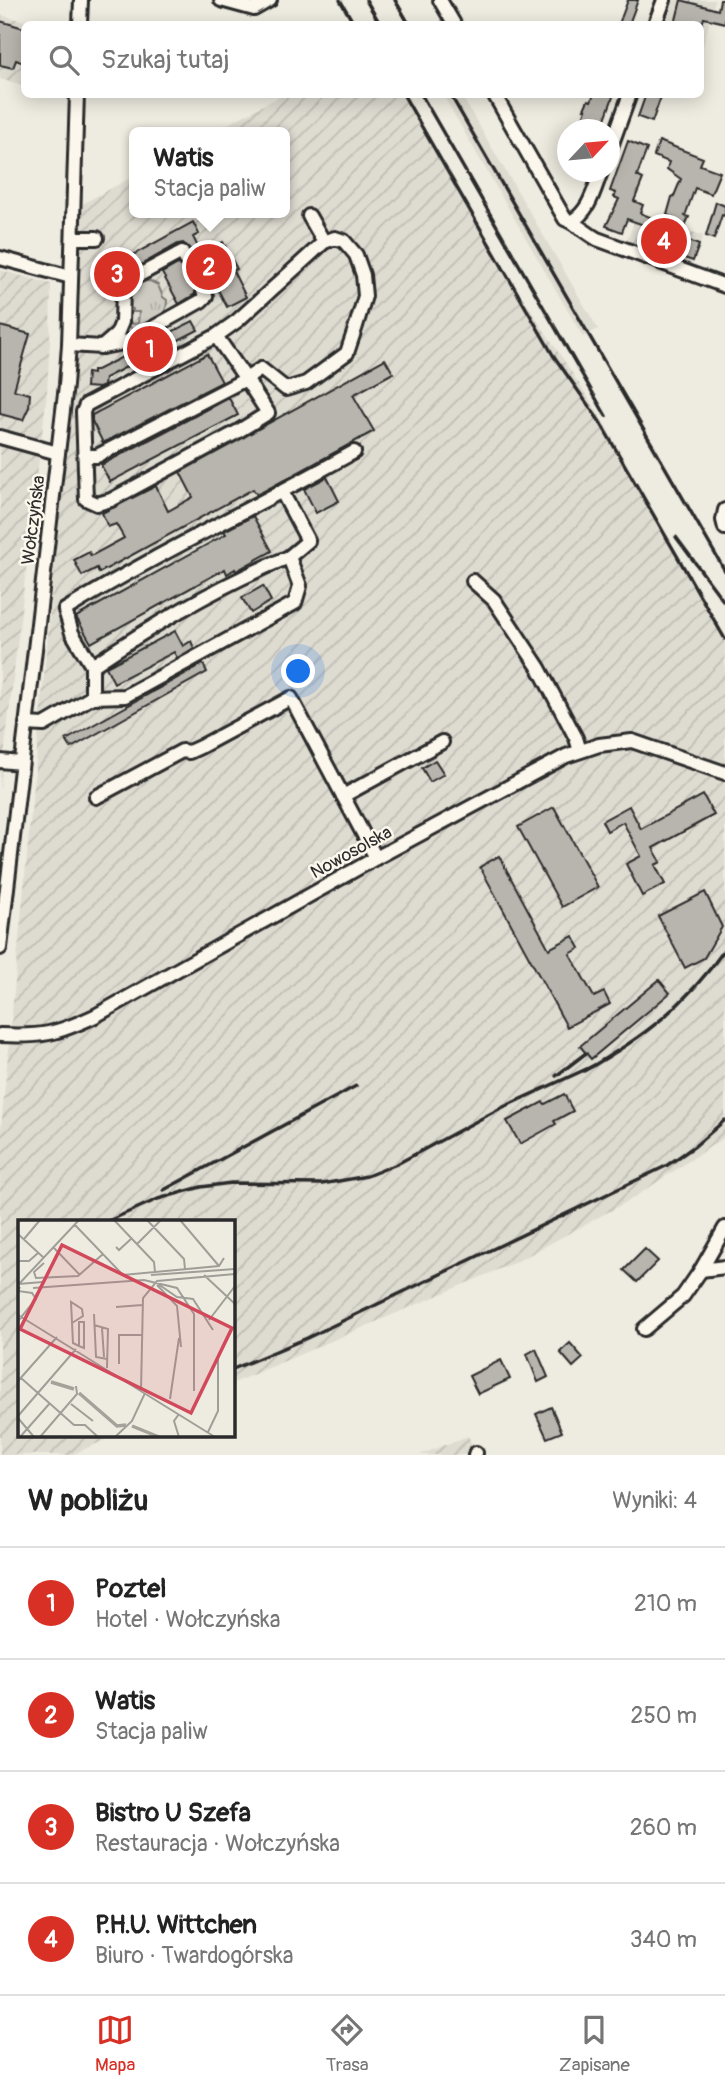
<!DOCTYPE html>
<html lang="pl">
<head>
<meta charset="utf-8">
<style>
  body { margin:0; font-family:Pangolin,sans-serif; background:#f2f2f2; color:#222 }
  .compass { position:absolute; left:557px; top:119px; width:63px; height:63px; border-radius:50%; background:#fff; box-shadow:0 4px 18px #0003; rotate:64deg }
  .you { position:absolute; left:299px; top:672px; width:24px; height:24px; margin:-18px; border:5px solid #fff; border-radius:50%; background:#1a73e8; box-shadow:0 0 0 10px #1a73e833 }
  .badge { display:grid; place-items:center; width:46px; height:46px; border-radius:50%; background:#d93025; color:#fff; font-size:23px; font-weight:700 }
  .pin { position:absolute; translate:-50% -50%; border:4px solid #fff; box-shadow:0 2px 7px #0006 }
  .popup { position:absolute; left:129px; top:127px; width:161px; height:91px; box-sizing:border-box; display:grid; place-content:center; border-radius:10px; background:#fff; filter:drop-shadow(0 2px 5px #0005); font-size:23px; white-space:nowrap; color:#767676 }
  .popup b { font-size:26px; color:#222 }
  .popup::after { content:''; position:absolute; left:50%; top:100%; margin-left:-14px; border:14px solid transparent; border-top-color:#fff }
  .list { margin:0; padding:0; list-style:none }
  h2 { display:flex; justify-content:space-between; align-items:center; height:91px; margin:0; padding:0 28px; font-size:30px }
  h2 small { font-size:23px; font-weight:400; color:#767676 }
  .list li { display:grid; grid-template-columns:46px 1fr auto; gap:21px; align-items:center; box-sizing:border-box; height:112px; padding:0 28px; border-top:2px solid #e0e0e0 }
  .list b { display:block; font-size:26px; white-space:nowrap }
  .list p { margin:0; font-size:23px; white-space:nowrap; color:#767676 }
  .list em { font-size:23px; font-style:normal; color:#767676 }
  .icon { flex:none; width:38px; height:38px; fill:none; stroke:currentColor; stroke-width:2; stroke-linecap:round; stroke-linejoin:round }
  .map { position:relative; flex:none; width:725px; height:1455px; overflow:hidden }
  .search { position:absolute; background:#fff; box-shadow:0 4px 18px #0003; left:21px; right:21px; top:21px; height:77px; display:flex; align-items:center; gap:18px; box-sizing:border-box; padding:0 24px; border-radius:10px; color:#767676; font-size:26px }
  .sheet { height:539px; background:#fff }
  nav { display:flex; justify-content:space-around; align-items:center; box-sizing:border-box; height:98px; border-top:2px solid #e0e0e0; background:#fff; font-size:19px; color:#767676 }
  nav a { display:grid; justify-items:center; gap:4px }
  nav .on { color:#d93025 }
  .map>svg:first-child { display:block }
  .built { fill:#dedbd1 }
  .industrial { fill:url(#industrial-furrows) }
  .grass { fill:url(#grass-tufts); stroke:#7c7b76; stroke-width:2 }
  .building { fill:#b8b5ae; stroke:#2b2b2b; stroke-width:2 }
  .lines { fill:none; stroke-linecap:round; stroke-linejoin:round }
  .minor-tunnel { stroke:#c7c5bc; stroke-width:12; stroke-dasharray:12 6; stroke-linecap:butt }
  .minor-casing { stroke:#2b2b2b; stroke-width:18 }
  .minor { stroke:#fbf7ec; stroke-width:12 }
  .rail { stroke:#2b2b2b; stroke-width:3.5 }
  .labels { text-anchor:middle; stroke-width:5; stroke-linejoin:round; paint-order:stroke }
  .street-label { font-size:18px; fill:#2b2b2b; stroke:#fbf7ec }
  .inset-river { fill:none; stroke:#a4a29a; stroke-width:3.5 }
  .inset-road { fill:none; stroke:#a09e98; stroke-width:2 }
  .view { fill:#d1495b; fill-opacity:0.15; stroke:#d1495b; stroke-width:3.5 }
  .inset-edge { fill:none; stroke:#2b2b2b; stroke-width:3.5 }
</style>
</head>
<body>
<div class="map">
<svg width="725" height="1455" viewBox="0 0 725 1455">
  <defs>
    <pattern id="industrial-furrows" width="10" height="10" patternUnits="userSpaceOnUse" patternTransform="scale(1.75)"><rect width="10" height="10" fill="#dedbd1"/><path d="M-1 1l2-2M0 10L10 0M9 11l2-2" fill="none" stroke="#bfbcb4"/></pattern>
    <pattern id="grass-tufts" width="24" height="20" patternUnits="userSpaceOnUse" patternTransform="scale(1.75)"><rect width="24" height="20" fill="#cecbc2"/><path d="M3 7l-1-3M5 7V3M7 7l1-3M15 17l-1-3M17 17v-4M19 17l1-3" fill="none" stroke="#b1aea7"/></pattern>
  </defs>
  <rect width="100%" height="100%" fill="#eeebe0"/>
  <filter id="ink" filterUnits="userSpaceOnUse"><feTurbulence type="fractalNoise" baseFrequency=".0143" numOctaves="2"/><feDisplacementMap in="SourceGraphic" scale="14" xChannelSelector="R" yChannelSelector="G"/><feConvolveMatrix kernelMatrix="1 2 1 2 8 2 1 2 1" color-interpolation-filters="sRGB"/></filter>
  <g filter="url(#ink)">
    <g class="built">
      <path d="M672,0h43l-14,54 -1,-30h-37z"/>
      <path d="M443,95h18l137,234 -15,8z"/>
    </g>
    <g class="industrial">
      <path d="M0,15l36,9h-12v61l-24,-6z"/>
      <path d="M282,95l125,1 76,141 114,174 128,229v497l-95,63 -112,61 -285,122v-161h-214v214h95l-43,19h-71v-316l59,-621 14,-309 61,-33v37h150v-81h-71z"/>
      <path d="M638,212l65,24 -13,34 -65,-24z"/>
      <path d="M0,270l51,14 -1,56 -3,52 -47,397z"/>
      <path d="M468,1436l9,19h-57z"/>
    </g>
    <path class="grass" d="M150,281l8,4 5,12 4,3c1,18 -17,27 -33,31l-6,-6v-5l5,4 5,-1 1,-11h-6v-3l-5,-1c1,-15 4,-27 22,-27z"/>
    <g class="building">
      <path d="M628,0h10l-9,24h-10z"/>
      <path d="M681,0l37,10 2,-10h5v23l-21,-5 -2,6h-27z"/>
      <path d="M0,21l24,7v35l-8,-3 -3,8 -13,-3z"/>
      <path d="M594,94h20l-13,36h-20l2,-5 -2,-1 5,-15h-2l4,-9 3,1z"/>
      <path d="M646,94h16l-10,28 -14,-5z"/>
      <path d="M628,141l19,8 -10,27 6,3 -9,22 9,4 -3,8 15,6 -3,9 -25,-9 -5,13 -16,-6 13,-27 -5,-2 2,-4 -6,-2z"/>
      <path d="M659,141l44,17 -3,7 20,7 -9,22 -16,-6 -10,28 4,1 -4,9 -13,-5 2,-3 -7,-3 5,-18 2,-1 7,-17 -14,-10 2,-7 -15,-6z"/>
      <path d="M716,202l9,4v10l-3,-1 -8,24 -8,-3z"/>
      <path d="M193,222l6,12 -6,3 8,16 22,-11 14,27 -4,2 13,26 -19,10 -12,-23 -4,3 -9,-5 -6,4 -1,8 -16,10 -17,-31 16,-9 7,5 8,-4 1,-9 -5,-8 -6,-5 -5,1 -60,34 -13,-8z"/>
      <path d="M646,229l32,13 2,-5 19,8 -6,16 -53,-18z"/>
      <path d="M193,321l5,9 -93,48 -1,8 -5,2 -13,-1 1,-14 6,1v-4h4z"/>
      <path d="M0,326l30,8 -16,56 16,4 -1,13 -6,13 -23,-6z"/>
      <path d="M207,354l15,28 -119,61 -11,-22v-6z"/>
      <path d="M385,359l8,14 -40,22 21,36 -117,64 -4,-6 -154,84 -2,-5 -15,8 -8,-16 15,-8 2,4 33,-18 -8,-14 -8,3 -6,-14 54,-27 12,25 25,-14 -13,-25z"/>
      <path d="M229,398l9,17 -128,67 -9,-17z"/>
      <path d="M327,477l12,24 -23,12 -12,-24z"/>
      <path d="M253,516l19,35 -36,20 -1,-2 -8,5 -2,-5 -134,74 -15,-26 150,-83 -2,-3z"/>
      <path d="M263,586l8,15 -20,12 -9,-15z"/>
      <path d="M175,631l8,15 8,-5 3,7 -17,10 -3,-6 -60,31 -8,-16z"/>
      <path d="M203,664l4,8 -136,76 -5,-8z"/>
      <path d="M435,760l9,14 -14,8 -8,-14z"/>
      <path d="M703,795l11,20 -61,33 8,14 -6,3 10,19 -23,12 -16,-32 15,-8 -18,-34 -16,9 -5,-10 27,-15 12,23z"/>
      <path d="M554,807l44,80 -36,20 -44,-80z"/>
      <path d="M499,856l50,93 24,-13 7,12 -10,6 24,43 10,-5 6,12 -43,23 -87,-160z"/>
      <path d="M705,892l17,35 -18,31 -19,10 -27,-52z"/>
      <path d="M659,980l11,13 -79,66 -11,-13z"/>
      <path d="M564,1094l9,17 -19,10 2,3 -36,20 -13,-23 36,-19 2,2z"/>
      <path d="M645,1249l13,12 -21,21 -13,-12z"/>
      <path d="M570,1343l13,15 -10,9 -13,-15z"/>
      <path d="M536,1349l12,28 -10,5 -11,-28z"/>
      <path d="M501,1360l9,19 -32,15 -9,-18z"/>
      <path d="M551,1407l11,25 -15,6 -11,-24z"/>
    </g>
    <g class="lines">
      <path class="minor-tunnel" d="M186,260l17,31"/>
      <g class="minor-casing">
        <g id="minor">
          <path d="M221,0l33,9 16,-9"/>
          <path d="M440,0l14,24"/>
          <path d="M80,24l1,-24"/>
          <path d="M655,24l9,-24"/>
          <path d="M494,94l71,125c11,4 21,14 32,20l128,47"/>
          <path d="M610,149l20,-55"/>
          <path d="M309,216l15,26"/>
          <path d="M572,221c18,-10 22,-32 29,-49"/>
          <path d="M73,238h24"/>
          <path d="M0,258l71,19"/>
          <path d="M69,345l33,2 16,-3 13,-4 70,-39 5,-5 -3,-5"/>
          <path d="M102,347l15,-13 5,-12 1,-32 7,-10 52,-28 4,8"/>
          <path d="M0,437l58,16"/>
          <path d="M85,456h12l149,-77 22,34 -31,19 -126,68 -14,4 -11,-5 -3,-87 3,-7 130,-69 21,-15 87,-79 11,-4 9,3 12,14 7,20 2,21 -9,30 -9,27 -41,30 -20,6 -25,-20 -15,10 -30,-43"/>
          <path d="M725,510l-2,10 2,8"/>
          <path d="M473,581l21,19 45,68 37,70 4,13"/>
          <path d="M92,666c62,-42 127,-81 197,-109"/>
          <path d="M92,697v-31l-20,-33 -7,-23c94,-58 193,-104 289,-158"/>
          <path d="M26,724l18,1 48,-28 33,-1 170,-93 5,-17 -11,-29 19,-16 -26,-49"/>
          <path d="M0,761l21,2"/>
          <path d="M343,796l99,-54"/>
          <path d="M96,797l86,-46 7,1 11,-5 91,-49 85,160"/>
          <path d="M0,948l66,-563 3,-40 8,-251"/>
          <path d="M0,1035c43,2 56,-1 95,-19l281,-158 190,-102 33,-11 33,-4 93,32"/>
          <path d="M701,1270l24,-3"/>
          <path d="M644,1329l39,-33 18,-26 24,-42"/>
          <path d="M475,1455l1,-2"/>
        </g>
      </g>
      <use href="#minor" class="minor"/>
      <g class="rail">
        <path d="M340,0l14,24"/>
        <path d="M366,0l14,24"/>
        <path d="M395,0l14,24"/>
        <path d="M403,94l150,261 47,67 125,217"/>
        <path d="M421,94l185,322"/>
        <path d="M450,94l275,477"/>
        <path d="M676,537l49,66"/>
        <path d="M584,1071c60,-34 101,-65 141,-122"/>
        <path d="M556,1076l30,-23"/>
        <path d="M164,1190l192,-104"/>
        <path d="M106,1222l52,-23 43,-12 30,-4 91,1 45,-8 30,-12 102,-55 94,-43"/>
        <path d="M233,1369l74,-31 359,-172 29,-20 30,-26"/>
      </g>
    </g>
  </g>
  <g class="labels">
    <g class="street-label">
      <text transform="translate(33 520) rotate(-83)" y="6">Wołczyńska</text>
      <text transform="translate(351 852) rotate(-29)" y="6">Nowosolska</text>
    </g>
  </g>
  <g transform="translate(18 1220)">
    <rect width="217" height="217" fill="#eeebe0"/>
    <path class="inset-river" d="M33,162l23,7M61,173l38,33 9,-1M114,206l27,11"/>
    <path class="inset-road" d="M96,0l40,42 1,10M129,0l37,39 1,10M162,0l39,46M57,5l48,50 96,-9 5,-8M0,14l26,24M6,19l16,-19M119,24l24,-24M98,27l3,3 13,-12M36,28l25,26M0,41h11l9,-8M26,43l-10,9 2,6 42,-2 25,-22M133,55l84,-6M186,55l31,29M0,64l25,-2M140,64l19,13 16,2 20,31M0,65l61,-65M139,65l20,21 4,41M15,68l111,-8 33,8 17,26v77M98,87l26,-2M76,94l2,43 11,2M0,95l197,122M191,100l26,-34M0,101l18,-22 -4,-6 -14,-2 2,-4M61,102h5v26l-5,-2zM54,103l11,-7 -1,-7 -11,-7 2,41 6,3M76,105l14,4 -1,39M84,108l2,29M101,144v-29h23M3,158l53,47h11l13,12M0,161l39,-44M123,170l2,-92 14,-17 78,-7M152,179l9,-61M53,184l22,17M161,194l-5,7 5,16M0,196l58,-67M0,198l16,19M190,212l10,-21v-54M2,217l30,-34M22,217l37,-43 -1,-8M97,217l17,-16 13,-28"/>
    <path class="view" d="M44,25l170,83 -41,85 -171,-84z"/>
    <rect width="217" height="217" class="inset-edge"/>
  </g>
</svg>
<svg class="compass" viewBox="-18 -18 36 36"><path d="M0-13l5 13h-10z" fill="#e53935"/><path d="M0 13l5-13h-10z" fill="#767676"/></svg>
<div class="you"></div>
<div class="pin badge" style="left:150px;top:349px">1</div>
<div class="pin badge" style="left:209px;top:267px">2</div>
<div class="popup"><b>Watis</b>Stacja paliw</div>
<div class="pin badge" style="left:117px;top:274px">3</div>
<div class="pin badge" style="left:664px;top:241px">4</div>
<div class="search"><svg class="icon" aria-label="search" viewBox="0 0 24 24"><circle cx="10" cy="10" r="6"/><path d="M15 15l6 6"/></svg>Szukaj tutaj</div>
</div>
<section class="sheet">
<h2>W pobliżu<small>Wyniki: 4</small></h2>
<ul class="list">
<li><span class="badge">1</span><div><b>Poztel</b><p>Hotel · Wołczyńska</p></div><em>210 m</em></li>
<li><span class="badge">2</span><div><b>Watis</b><p>Stacja paliw</p></div><em>250 m</em></li>
<li><span class="badge">3</span><div><b>Bistro U Szefa</b><p>Restauracja · Wołczyńska</p></div><em>260 m</em></li>
<li><span class="badge">4</span><div><b>P.H.U. Wittchen</b><p>Biuro · Twardogórska</p></div><em>340 m</em></li>
</ul>
</section>
<nav>
<a class="on"><svg class="icon" aria-label="map" viewBox="0 0 24 24"><path d="M3 6l6-2 6 2 6-2v14l-6 2-6-2-6 2zM9 4v14M15 6v14"/></svg>Mapa</a>
<a><svg class="icon" aria-label="directions" viewBox="0 0 24 24"><path d="M12 3l9 9-9 9-9-9zM9 14v-3h6M13 9l2 2-2 2"/></svg>Trasa</a>
<a><svg class="icon" aria-label="saved" viewBox="0 0 24 24"><path d="M7 4h10v16l-5-4-5 4z"/></svg>Zapisane</a>
</nav>
</body>
</html>
